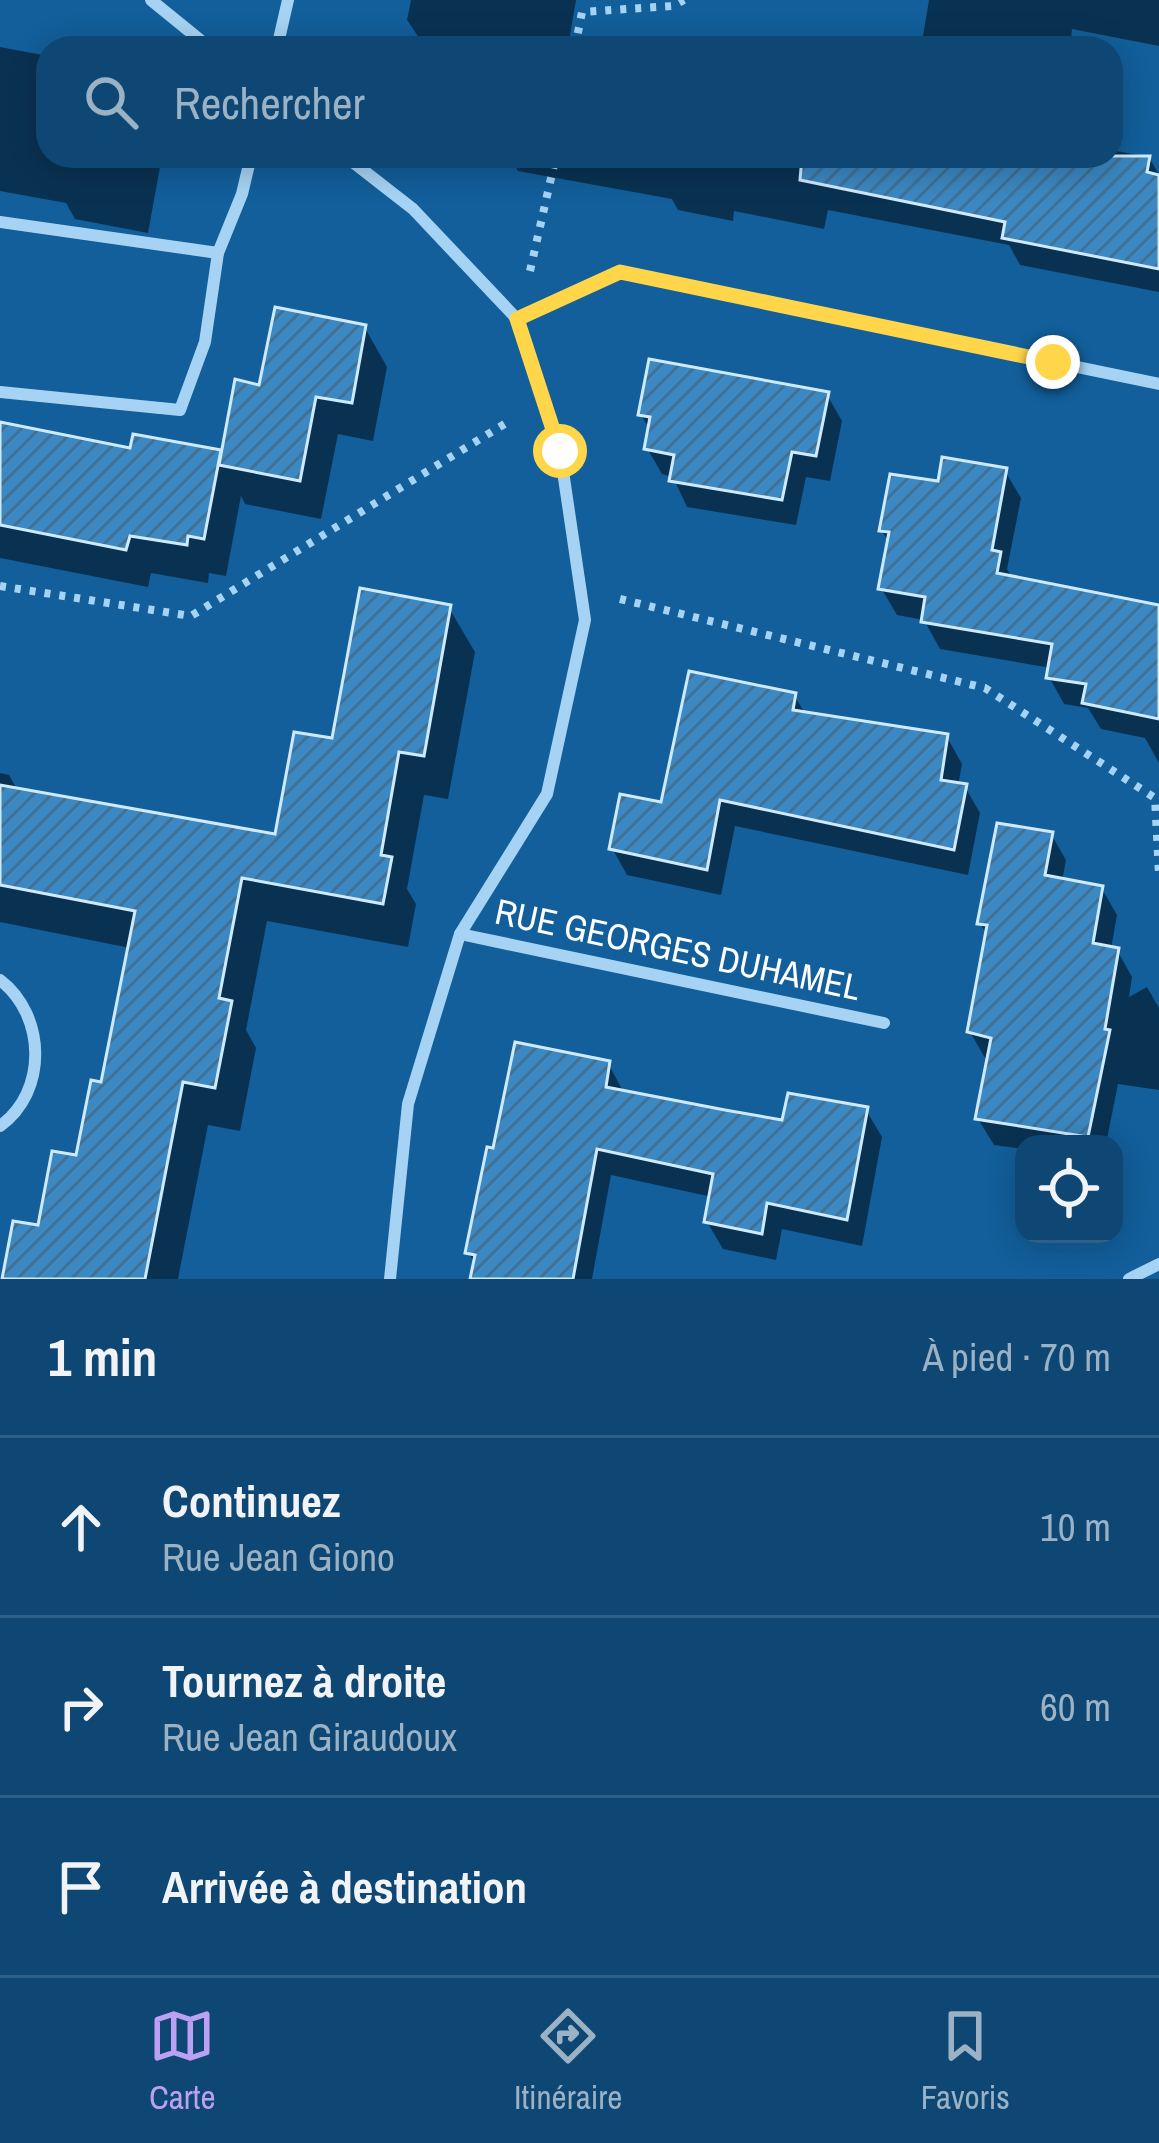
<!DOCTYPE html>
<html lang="fr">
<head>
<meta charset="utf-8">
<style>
  body { margin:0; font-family:"Archivo Narrow",sans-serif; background:#174e79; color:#f1f3f6 }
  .controls { position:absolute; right:36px; bottom:36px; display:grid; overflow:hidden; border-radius:24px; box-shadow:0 6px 30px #0003 }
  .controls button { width:108px; height:108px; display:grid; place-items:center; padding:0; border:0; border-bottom:3px solid #2e5f86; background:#0e4774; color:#f1f3f6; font:60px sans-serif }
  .stop { position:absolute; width:36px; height:36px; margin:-27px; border:9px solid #ffd54a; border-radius:50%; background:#fff }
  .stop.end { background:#ffd54a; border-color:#fff; box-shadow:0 3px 12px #0008 }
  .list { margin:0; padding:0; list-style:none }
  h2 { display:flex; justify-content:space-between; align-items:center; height:156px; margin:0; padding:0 48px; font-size:51px }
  h2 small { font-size:39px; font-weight:400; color:#9bb2c5 }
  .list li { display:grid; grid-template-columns:78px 1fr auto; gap:36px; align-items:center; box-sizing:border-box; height:180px; padding:0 48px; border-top:3px solid #2e5f86 }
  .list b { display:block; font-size:45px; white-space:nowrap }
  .list p { margin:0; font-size:39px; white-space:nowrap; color:#9bb2c5 }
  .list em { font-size:39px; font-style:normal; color:#9bb2c5 }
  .icon { flex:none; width:66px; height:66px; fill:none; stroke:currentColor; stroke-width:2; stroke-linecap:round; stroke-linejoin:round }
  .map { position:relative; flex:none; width:1159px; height:1279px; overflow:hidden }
  .search { position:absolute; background:#0e4774; box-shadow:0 6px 30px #0003; left:36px; right:36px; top:36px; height:132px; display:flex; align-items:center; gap:30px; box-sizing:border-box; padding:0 42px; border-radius:36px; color:#9bb2c5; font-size:45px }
  .sheet { height:696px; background:#0e4774 }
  nav { display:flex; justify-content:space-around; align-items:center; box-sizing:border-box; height:168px; border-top:3px solid #2e5f86; background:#0e4774; font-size:33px; color:#9bb2c5 }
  nav a { display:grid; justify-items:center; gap:6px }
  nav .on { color:#bca0f2 }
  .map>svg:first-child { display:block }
  .shadow { fill:#0007 }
  .building { fill:url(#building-hatch); stroke:#cfeafe; stroke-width:3 }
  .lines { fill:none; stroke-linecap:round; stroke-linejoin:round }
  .path { stroke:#a6d3f4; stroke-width:8; stroke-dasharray:6 9; stroke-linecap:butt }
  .street { stroke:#a6d3f4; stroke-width:12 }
  .route { stroke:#ffd54a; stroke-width:15 }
  .labels { text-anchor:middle; stroke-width:9; stroke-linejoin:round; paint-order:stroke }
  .street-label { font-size:36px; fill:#fff; stroke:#125f9b }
</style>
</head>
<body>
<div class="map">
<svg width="1159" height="1279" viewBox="0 0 1159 1279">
  <defs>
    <pattern id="building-hatch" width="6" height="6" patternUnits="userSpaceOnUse" patternTransform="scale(3)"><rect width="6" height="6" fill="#3b88c2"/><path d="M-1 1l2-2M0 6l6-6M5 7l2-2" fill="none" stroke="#427093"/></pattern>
  </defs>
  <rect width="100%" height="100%" fill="#125f9b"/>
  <g class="shadow">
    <path d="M411,0h165l-7,41 4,7h-147l-19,-28z"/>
    <path d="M929,0h230v46l-87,-17 -1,10 -13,-2 -2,11h-135z"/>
    <path d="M0,47l48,9v100h114l-14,77 -73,-14 -9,-16 -66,-12z"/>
    <path d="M1111,150l38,7 10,18v117l-139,-27 -11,-20 -181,-35 -4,19 -90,-18 -1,10 -55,-11 -6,-11 -154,-28 -9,-15h602z"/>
    <path d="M365,328l22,39 -14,74 -35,-7 -17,85 -76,-15 -4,-8 -15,80 -17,-3 -1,10 -57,-10 -3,14 -148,-29v-133l133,26 86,1 4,8 39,-72z"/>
    <path d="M827,395l15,26 -12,60 -24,-4 -10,48 -109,-18 -14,-30 -11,-3 -15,-26 3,-18 -9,-15z"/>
    <path d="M1005,471l16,27 -14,71 6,10 146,28v156l-14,-25 -44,-9 -13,-21 -24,-4 -15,-27 2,-9 -111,-19 -16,-29 -27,-5 -16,-27 9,-44 -8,-13 58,-46z"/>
    <path d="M449,608l26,44 -27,147 -24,-4 -17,94 9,15 -8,43 -141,-26 -21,109 10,18 -16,83 -32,-6 -30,154h-173l10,-54 25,4 39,-71 24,-72 27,-138 -130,-26v-149l9,2 9,16 259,47 57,-96z"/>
    <path d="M794,695l12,20 141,22 15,27 -4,22 7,1 15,26 -12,62 -233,-49 -14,69 -94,-20 -15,-27z"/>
    <path d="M1051,834l15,26 -4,21 40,8 15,26 -6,34 6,1 15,27 -3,20 18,-10 12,21v82l-41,-6 -12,60h-82v5l-30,-4 -16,-26 12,-60 -5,-1 -15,-26 18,-95 -8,-14z"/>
    <path d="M608,1063l16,30 161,31 81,-14 16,27 -20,109 -80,-17 -6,31 -53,-11 -16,-27 5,-25 -101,-22 -19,104h-120l3,-15 -7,-12 28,-100z"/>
  </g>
  <g class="building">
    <path d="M802,156h348l-3,16 12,3v94l-157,-31 3,-16 -205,-42z"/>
    <path d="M275,307l91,18 -14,78 -36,-6 -16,84 -81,-16 16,-86 24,6z"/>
    <path d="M649,359l180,33 -13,64 -24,-4 -10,48 -113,-19 5,-26 -30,-6 6,-32 -12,-2z"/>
    <path d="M0,422l130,26 3,-14 88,16 -17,89 -16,-3 -1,9 -57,-9 -4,14 -126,-25z"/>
    <path d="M942,457l65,11 -15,82 9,2 -4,21 162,32v114l-77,-16 4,-19 -40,-6 6,-34 -131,-22 4,-25 -47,-8 11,-57 -10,-1 11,-57 48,7z"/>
    <path d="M360,588l91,17 -27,151 -25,-4 -18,103 11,2 -9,47 -141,-26 -23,120 13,3 -17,87 -32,-6 -38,197h-143l11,-58 25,4 14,-74 24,4 15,-75 10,2 34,-171 -135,-26v-100l275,49 19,-102 38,6z"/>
    <path d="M689,671l107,22 -3,17 155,24 -7,46 26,4 -13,66 -234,-50 -13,70 -98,-21 11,-55 41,8z"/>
    <path d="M997,823l56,9 -8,43 58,11 -10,57 26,5 -14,81 5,1 -22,107 -113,-18 16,-81 -24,-6 20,-107 -10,-1z"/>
    <path d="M515,1042l95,19 -4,26 119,23 57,10 6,-27 80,14 -21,113 -80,-17 -5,31 -58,-12 9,-48 -116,-25 -24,130h-103l5,-24 -10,-2 22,-106 6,1z"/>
  </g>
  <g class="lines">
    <g class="path">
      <path d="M575,48l7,-36 91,-6 11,-6"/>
      <path d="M530,271l26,-115"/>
      <path d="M0,586l191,30 320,-196"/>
      <path d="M620,599l365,89 170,110 4,76"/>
    </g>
    <g class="street">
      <path d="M151,0l59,48"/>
      <path d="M277,48l11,-48"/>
      <path d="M345,156l68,53 104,110 43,132 25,169 -38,174 -87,140 -52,170 -18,175"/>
      <path d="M0,222l218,31"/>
      <path d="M517,319l103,-47 539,112"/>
      <path d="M0,392l180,18 25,-68 13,-89 24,-59 9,-38"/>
      <path d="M460,934l424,89"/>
      <path d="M0,980c46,35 48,112 0,146"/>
      <path d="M1129,1279l30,-15"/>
    </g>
  </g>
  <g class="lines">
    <path class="route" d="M560,451l-43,-132 103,-47 433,90"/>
  </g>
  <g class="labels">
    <g class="street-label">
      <text transform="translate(678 949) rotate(12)" y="13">RUE GEORGES DUHAMEL</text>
    </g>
  </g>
</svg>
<div class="controls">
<button><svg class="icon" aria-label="locate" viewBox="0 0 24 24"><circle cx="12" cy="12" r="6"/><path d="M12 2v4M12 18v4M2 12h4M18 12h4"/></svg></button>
</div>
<div class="stop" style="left:560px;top:451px"></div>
<div class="stop end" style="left:1053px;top:362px"></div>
<div class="search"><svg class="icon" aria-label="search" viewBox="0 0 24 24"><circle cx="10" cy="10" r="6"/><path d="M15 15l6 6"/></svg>Rechercher</div>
</div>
<section class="sheet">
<h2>1 min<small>À pied · 70 m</small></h2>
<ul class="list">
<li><svg class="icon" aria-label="ahead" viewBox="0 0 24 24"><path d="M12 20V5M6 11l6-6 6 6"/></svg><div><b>Continuez</b><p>Rue Jean Giono</p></div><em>10 m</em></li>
<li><svg class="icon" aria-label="right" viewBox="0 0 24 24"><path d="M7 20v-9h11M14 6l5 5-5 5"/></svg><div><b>Tournez à droite</b><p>Rue Jean Giraudoux</p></div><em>60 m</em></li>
<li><svg class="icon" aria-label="arrive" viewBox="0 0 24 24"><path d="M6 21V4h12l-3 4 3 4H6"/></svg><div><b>Arrivée à destination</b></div></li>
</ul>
</section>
<nav>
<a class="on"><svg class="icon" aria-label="map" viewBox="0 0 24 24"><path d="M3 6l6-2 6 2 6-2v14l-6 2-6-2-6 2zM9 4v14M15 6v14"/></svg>Carte</a>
<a><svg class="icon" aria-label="directions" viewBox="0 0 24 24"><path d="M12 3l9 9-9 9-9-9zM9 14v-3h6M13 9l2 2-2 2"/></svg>Itinéraire</a>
<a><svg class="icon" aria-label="saved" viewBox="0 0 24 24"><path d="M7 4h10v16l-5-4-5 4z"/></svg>Favoris</a>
</nav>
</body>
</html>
